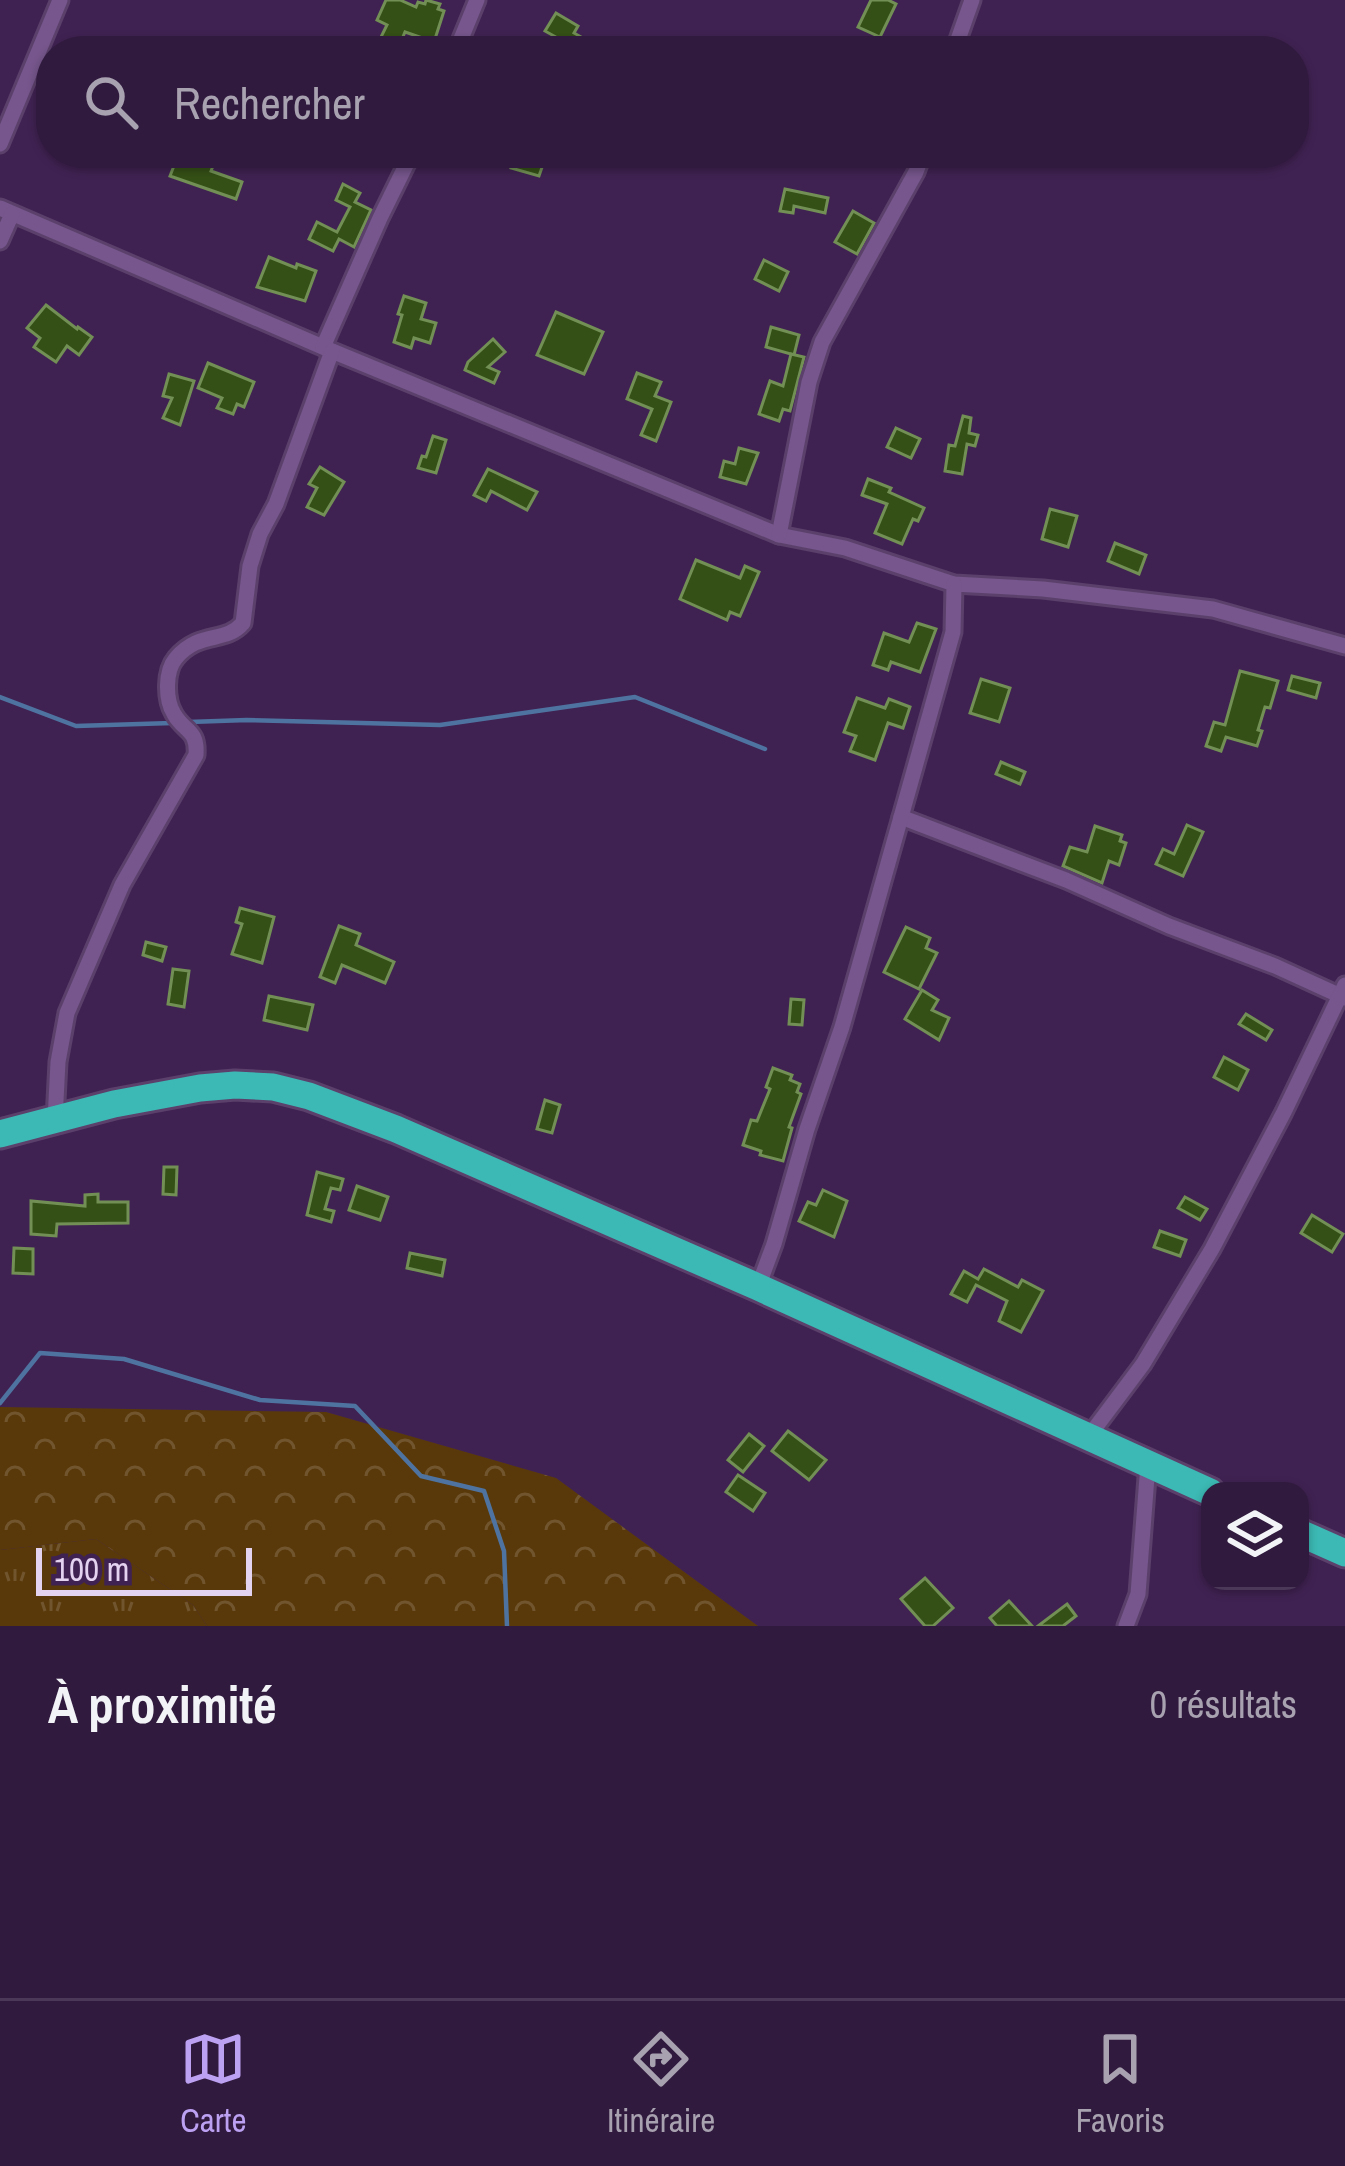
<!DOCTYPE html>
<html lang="fr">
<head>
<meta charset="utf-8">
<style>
  body { margin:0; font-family:"Archivo Narrow",sans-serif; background:#382345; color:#f1f3f6 }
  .controls { position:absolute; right:36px; bottom:36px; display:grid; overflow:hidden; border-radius:24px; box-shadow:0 3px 9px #0004 }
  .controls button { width:108px; height:108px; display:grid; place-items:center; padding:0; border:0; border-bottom:3px solid #4b3858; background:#301a3e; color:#f1f3f6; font:60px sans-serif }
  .scale { position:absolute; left:36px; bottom:30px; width:216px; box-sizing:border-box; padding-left:12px; border:6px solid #e4d2f1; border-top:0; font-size:33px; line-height:42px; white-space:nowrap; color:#e4d2f1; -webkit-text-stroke:9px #402252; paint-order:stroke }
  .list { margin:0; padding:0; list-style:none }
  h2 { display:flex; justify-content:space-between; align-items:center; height:156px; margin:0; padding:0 48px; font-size:51px }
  h2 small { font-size:39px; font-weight:400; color:#a8a1b0 }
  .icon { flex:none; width:66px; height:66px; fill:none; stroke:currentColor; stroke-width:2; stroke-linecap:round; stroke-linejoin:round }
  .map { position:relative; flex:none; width:1345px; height:1626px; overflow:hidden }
  .search { position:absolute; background:#301a3e; box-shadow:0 3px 9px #0004; left:36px; right:36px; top:36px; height:132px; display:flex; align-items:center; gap:30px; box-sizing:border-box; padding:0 42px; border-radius:48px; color:#a8a1b0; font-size:45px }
  .sheet { height:372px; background:#301a3e }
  nav { display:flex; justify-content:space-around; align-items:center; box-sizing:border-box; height:168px; border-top:3px solid #4b3858; background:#301a3e; font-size:33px; color:#a8a1b0 }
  nav a { display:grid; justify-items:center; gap:6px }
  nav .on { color:#bca0f2 }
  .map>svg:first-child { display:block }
  .grass { fill:url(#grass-tufts) }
  .forest { fill:url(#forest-crowns) }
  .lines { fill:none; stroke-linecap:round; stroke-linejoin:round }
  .stream { stroke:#4f73a0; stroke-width:4.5 }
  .building { fill:#355016; stroke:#729055; stroke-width:3 }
  .street-casing { stroke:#5b406b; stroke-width:21 }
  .highway-casing { stroke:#5b406b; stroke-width:33 }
  .street { stroke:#76568c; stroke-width:15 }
  .highway { stroke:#3cb9b4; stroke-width:27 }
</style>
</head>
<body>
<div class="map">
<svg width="1345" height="1626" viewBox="0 0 1345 1626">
  <defs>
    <pattern id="grass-tufts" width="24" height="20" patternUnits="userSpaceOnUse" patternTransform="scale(3)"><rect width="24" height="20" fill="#59390a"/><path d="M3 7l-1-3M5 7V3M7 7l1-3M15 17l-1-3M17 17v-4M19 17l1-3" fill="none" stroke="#71552e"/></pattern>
    <pattern id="forest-crowns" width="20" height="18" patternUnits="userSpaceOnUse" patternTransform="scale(3)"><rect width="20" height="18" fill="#59390a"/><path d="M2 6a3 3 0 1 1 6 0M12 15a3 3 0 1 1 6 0" fill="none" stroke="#71552e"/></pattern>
  </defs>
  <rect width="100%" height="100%" fill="#402252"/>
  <path class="grass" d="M96,1539l97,66 14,21h-207v-76z"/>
  <path class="forest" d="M0,1407l326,5 230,66 202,148h-551l-14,-21 -97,-66 -96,11z"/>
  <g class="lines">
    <g class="stream">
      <path d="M0,697l76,29 96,-3"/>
      <path d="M189,722l58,-2 193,5 195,-28 130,52"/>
      <path d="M0,1403l40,-50 84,6 136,41 95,6 66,70 63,15 20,60 3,75"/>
    </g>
  </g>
  <g class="building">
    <path d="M386,0h14l16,7 2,-5 7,2 1,-4 14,4 -2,5 6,2 -10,31 -29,-10 -8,19 -20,-6 10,-20 -10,-5z"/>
    <path d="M871,0h17l8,4 -16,33 -22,-10z"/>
    <path d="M556,13l22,13 -4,7 16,9 -6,9h-15l3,-5 -27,-15z"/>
    <path d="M179,153h39l-7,18 31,11 -6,17 -66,-23z"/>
    <path d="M515,153h32l-8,23 -28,-8z"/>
    <path d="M343,184l17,9 -5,9 16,8 -17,37 -15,-8 -6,12 -24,-12 8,-17 20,10 13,-25 -14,-7z"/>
    <path d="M785,189l43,9 -3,15 -31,-7 -1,7 -13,-2z"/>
    <path d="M853,211l21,12 -17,31 -22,-12z"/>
    <path d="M269,257l27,11 1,-4 19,7 -11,30 -48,-14z"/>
    <path d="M764,260l24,12 -9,19 -24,-12z"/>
    <path d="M404,296l22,7 -5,16 15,4 -6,20 -16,-5 -3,10 -17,-6 8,-27 -4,-1z"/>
    <path d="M46,305l31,24 1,-2 14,10 -13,18 -12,-9 -11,16 -22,-15 6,-9 -13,-10z"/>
    <path d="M556,312l47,20 -19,42 -47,-19z"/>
    <path d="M771,327l28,8 -5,20 -28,-8z"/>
    <path d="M493,339l12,13 -17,15 11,5 -5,11 -29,-13 3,-8z"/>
    <path d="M791,354l13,3 -14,54 -7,-2 -4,12 -20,-7 11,-33 13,5z"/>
    <path d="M208,363l46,19 -10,25 -7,-3 -4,10 -16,-6 5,-10 -24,-10z"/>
    <path d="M637,373l24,9 -6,14 16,6 -15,39 -15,-6 11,-26 -25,-10z"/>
    <path d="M169,374l25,7 -14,44 -17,-7 9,-20 -9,-2z"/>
    <path d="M963,416l8,2 -2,15 9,2 -3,11 -8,-2 -5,30 -17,-3 4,-26 6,1z"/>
    <path d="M896,428l24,11 -9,19 -24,-11z"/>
    <path d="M433,436l13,4 -10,33 -18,-5 4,-12 4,1z"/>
    <path d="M739,448l19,5 -12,31 -26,-7 4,-16 11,3z"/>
    <path d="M320,467l24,15 -20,33 -17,-8 10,-19 -8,-4z"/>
    <path d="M488,469l49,23 -10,18 -36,-19 -5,10 -12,-6z"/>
    <path d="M868,479l23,9 -2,4 35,16 -6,13 -5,-2 -11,25 -27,-11 12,-29 -25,-9z"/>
    <path d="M1050,509l27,7 -9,31 -26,-8z"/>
    <path d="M1115,543l31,12 -7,19 -31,-13z"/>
    <path d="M696,560l44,18 5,-12 14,6 -19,44 -10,-4 -3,8 -47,-21z"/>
    <path d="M917,623l19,6 -16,43 -29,-10 -3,8 -15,-5 11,-32 25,9z"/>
    <path d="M1240,671l38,10 -8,27 -5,-1 -7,23 4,1 -5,15 -31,-9 -5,14 -15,-5 8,-24 11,3z"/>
    <path d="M1292,676l28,7 -4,15 -28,-8z"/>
    <path d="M981,679l29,9 -11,34 -29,-9z"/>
    <path d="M857,698l28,10 4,-9 21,8 -7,21 -15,-5 -13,37 -25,-9 6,-15 -12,-4z"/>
    <path d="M1001,762l24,10 -5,12 -24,-10z"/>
    <path d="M1187,825l16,7 -20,44 -27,-12 7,-15 11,5z"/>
    <path d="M1095,826l27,9 -2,6 6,2 -7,22 -10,-4 -7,22 -39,-17 7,-19 17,5z"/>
    <path d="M240,908l34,9 -12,46 -30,-9 10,-30 -6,-2z"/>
    <path d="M339,926l21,8 -4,11 38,17 -9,21 -43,-18 -7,18 -15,-6z"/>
    <path d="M906,927l24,11 -4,10 11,5 -18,36 -35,-17z"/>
    <path d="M146,942l20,5 -4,14 -19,-6z"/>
    <path d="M173,969l16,2 -5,36 -16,-3z"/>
    <path d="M922,990l16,10 -6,10 17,8 -10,22 -34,-21z"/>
    <path d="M269,996l44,9 -6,25 -43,-10z"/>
    <path d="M791,999l13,1 -2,25 -13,-1z"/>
    <path d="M1246,1014l26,16 -6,10 -27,-16z"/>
    <path d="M1224,1057l24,13 -10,20 -24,-13z"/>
    <path d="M773,1068l19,7 -2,5 10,4 -3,8 4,2 -12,33 3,1 -9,33 -23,-6 1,-4 -18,-6 8,-25 6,1 13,-32 -4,-2z"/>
    <path d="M545,1100l15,5 -8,28 -15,-4z"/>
    <path d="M164,1167h13l-1,28 -13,-1z"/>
    <path d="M317,1172l26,7 -3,11 -9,-2 -6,21 9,2 -3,11 -24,-7z"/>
    <path d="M357,1186l31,11 -8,23 -31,-10z"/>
    <path d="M823,1190l24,11 -13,36 -35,-16 9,-19 8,3z"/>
    <path d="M98,1194v8h30v21l-71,1 -1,12 -25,-2v-33l54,5v-11z"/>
    <path d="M1185,1197l22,12 -7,11 -22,-12z"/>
    <path d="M1312,1215l31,19 -11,18 -31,-19z"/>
    <path d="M1160,1231l26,9 -6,16 -26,-9z"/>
    <path d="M14,1248l19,1v25l-20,-1z"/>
    <path d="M410,1253l35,7 -3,16 -35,-8z"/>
    <path d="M984,1269l34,18 4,-7 21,11 -22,41 -22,-11 8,-20 -31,-16 -9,17 -16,-8 13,-23 14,8z"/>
    <path d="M788,1431l38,29 -17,20 -37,-29z"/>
    <path d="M749,1434l15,12 -21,26 -15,-12z"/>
    <path d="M738,1475l27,18 -12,18 -27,-19z"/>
    <path d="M925,1578l28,30 -20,18h-8l-24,-27z"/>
    <path d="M1009,1601l23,25h-35l-7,-8z"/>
    <path d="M1067,1604l9,12 -13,10h-25z"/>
  </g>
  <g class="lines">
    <g class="street-casing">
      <g id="street">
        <path d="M456,51l21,-51"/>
        <path d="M954,51l18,-51"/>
        <path d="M0,144l60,-144"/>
        <path d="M0,208l332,143 447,184 66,13 109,36 89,5 170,20 132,37"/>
        <path d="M0,241l12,-27"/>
        <path d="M323,347l57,-129 32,-65"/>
        <path d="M779,535l30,-153 13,-40 94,-170 7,-19"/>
        <path d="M901,817l165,63 103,46 106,40 70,32"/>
        <path d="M55,1120l3,-58 9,-49 55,-128 74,-130c2,-26 -12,-23 -22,-41 -9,-15 -9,-43 2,-56 24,-28 49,-14 67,-35l7,-57 10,-32 16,-30 56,-153"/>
        <path d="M758,1287l16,-43 33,-115 35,-102 111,-395 1,-48"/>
        <path d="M1089,1436l54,-72 69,-115 72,-137 61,-127"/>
        <path d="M1126,1626l12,-32 10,-130"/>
      </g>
    </g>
    <g class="highway-casing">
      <g id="highway">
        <path d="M0,1134l114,-30 86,-16 35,-3 38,2 36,9 87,33 362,158 452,205"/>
        <path d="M1300,1533l45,20"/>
      </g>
    </g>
    <use href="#street" class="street"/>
    <use href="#highway" class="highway"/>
  </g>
</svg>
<div class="controls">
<button><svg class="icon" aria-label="layers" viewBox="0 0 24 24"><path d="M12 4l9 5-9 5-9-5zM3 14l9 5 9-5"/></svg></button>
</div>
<div class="scale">100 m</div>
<div class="search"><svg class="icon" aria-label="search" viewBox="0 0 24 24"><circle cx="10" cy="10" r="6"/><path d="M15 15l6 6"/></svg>Rechercher</div>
</div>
<section class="sheet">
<h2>À proximité<small>0 résultats</small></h2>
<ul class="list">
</ul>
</section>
<nav>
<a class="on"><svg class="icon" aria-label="map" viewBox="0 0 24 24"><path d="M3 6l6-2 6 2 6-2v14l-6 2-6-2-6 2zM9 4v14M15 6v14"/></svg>Carte</a>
<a><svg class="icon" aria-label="directions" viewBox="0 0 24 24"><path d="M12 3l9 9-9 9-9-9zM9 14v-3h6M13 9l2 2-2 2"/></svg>Itinéraire</a>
<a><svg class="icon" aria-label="saved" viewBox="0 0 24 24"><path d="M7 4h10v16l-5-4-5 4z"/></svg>Favoris</a>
</nav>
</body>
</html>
